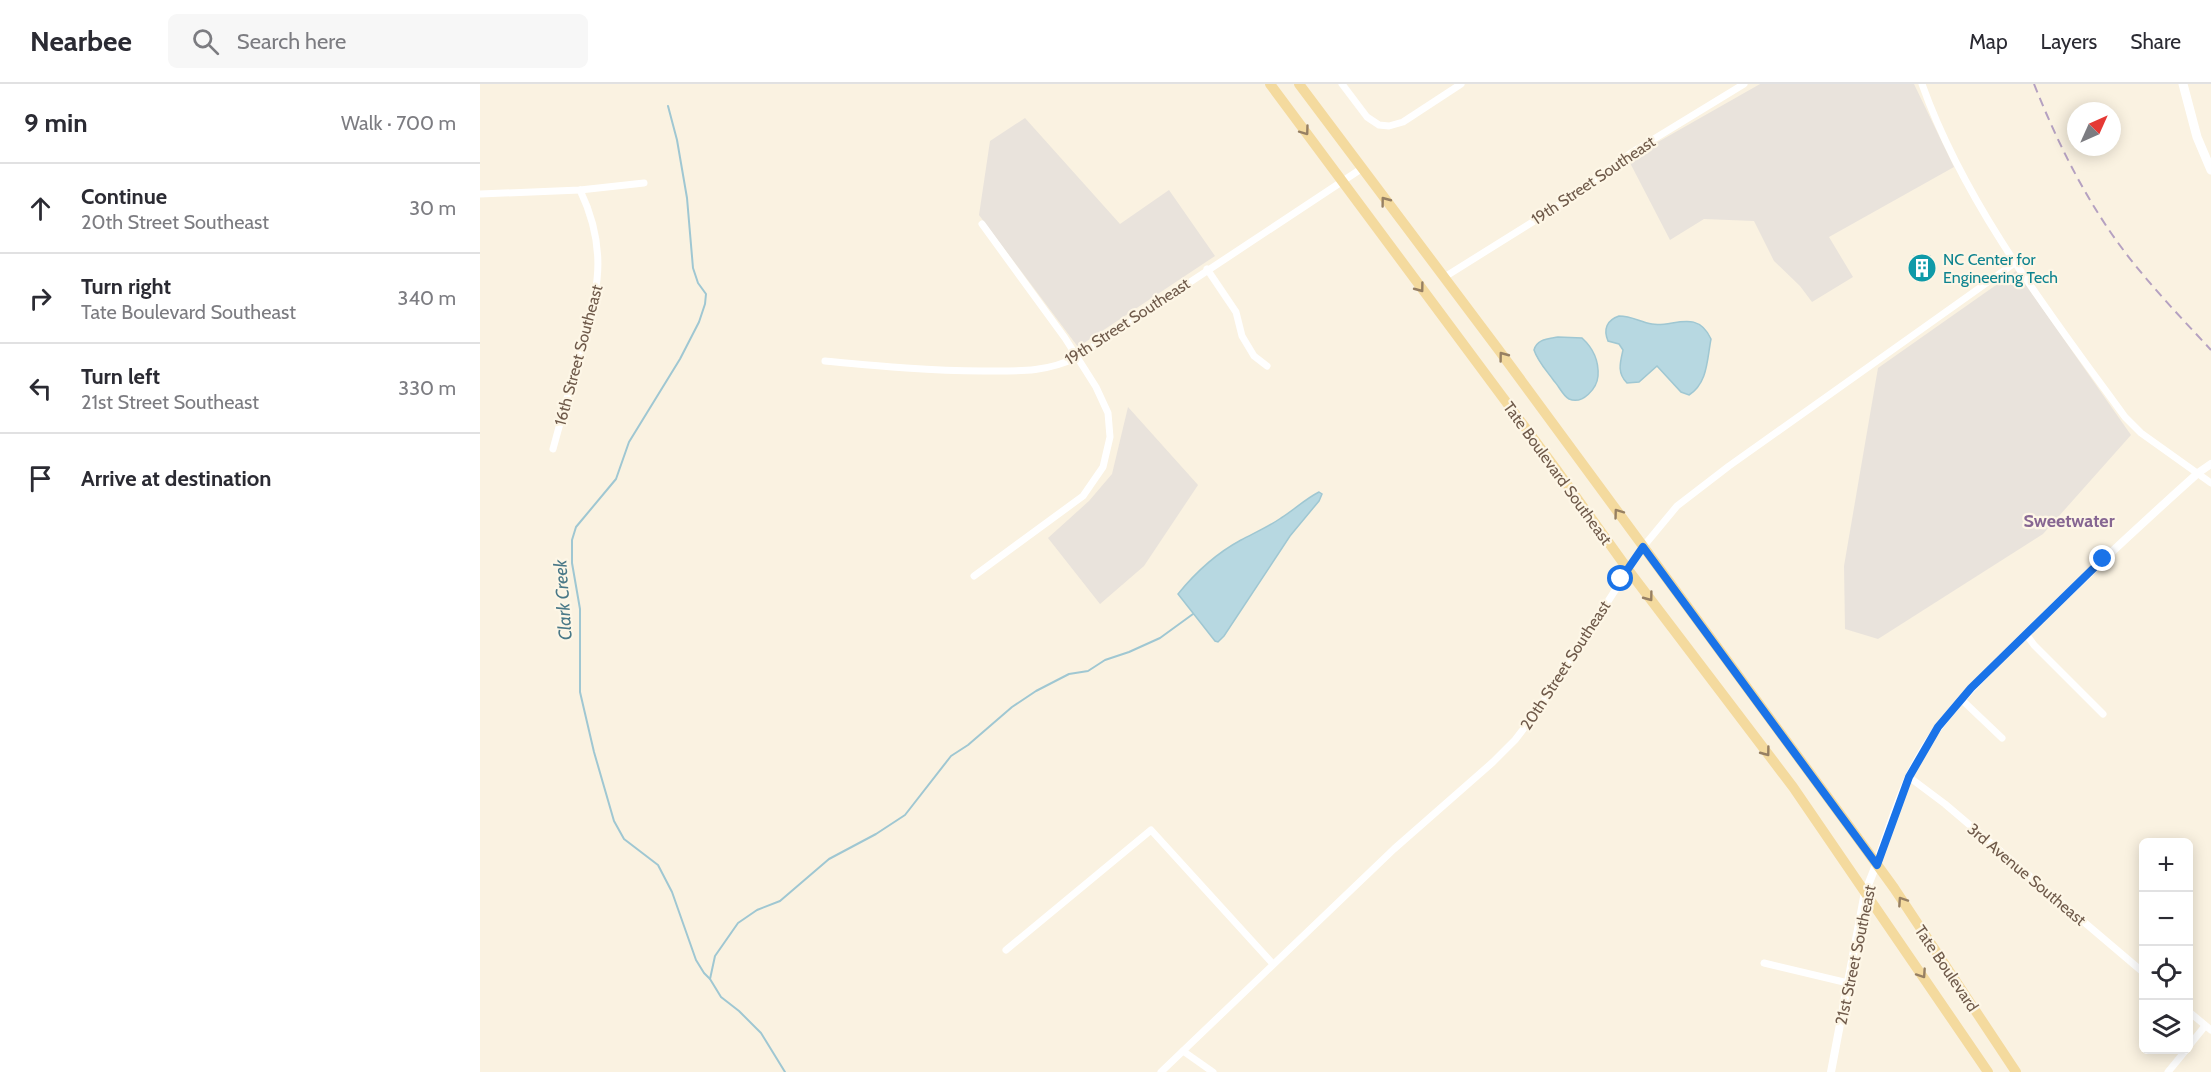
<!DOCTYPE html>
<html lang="en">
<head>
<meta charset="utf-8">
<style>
  body { margin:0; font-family:Cabin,sans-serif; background:#f7f7f7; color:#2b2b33 }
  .controls { position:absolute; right:18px; bottom:18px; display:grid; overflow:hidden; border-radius:9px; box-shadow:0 3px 15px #0003 }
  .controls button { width:54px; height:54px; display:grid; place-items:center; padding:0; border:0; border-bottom:2px solid #e1e1e2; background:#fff; color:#2b2b33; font:30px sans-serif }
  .compass { position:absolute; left:1587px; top:18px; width:54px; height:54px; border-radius:50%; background:#fff; box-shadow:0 3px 15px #0003; rotate:45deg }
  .stop { position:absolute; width:18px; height:18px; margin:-14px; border:4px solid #1a73e8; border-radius:50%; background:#fff }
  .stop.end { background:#1a73e8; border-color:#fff; box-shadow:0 2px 6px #0008 }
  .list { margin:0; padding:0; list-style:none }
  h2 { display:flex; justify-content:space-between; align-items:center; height:78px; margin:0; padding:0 24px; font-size:26px }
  h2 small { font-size:20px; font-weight:400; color:#7c7c81 }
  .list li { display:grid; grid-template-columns:39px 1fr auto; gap:18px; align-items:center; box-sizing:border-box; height:90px; padding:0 24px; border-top:2px solid #e1e1e2 }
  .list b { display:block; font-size:22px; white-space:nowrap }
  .list p { margin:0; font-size:20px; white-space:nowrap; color:#7c7c81 }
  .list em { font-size:20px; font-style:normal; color:#7c7c81 }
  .icon { flex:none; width:33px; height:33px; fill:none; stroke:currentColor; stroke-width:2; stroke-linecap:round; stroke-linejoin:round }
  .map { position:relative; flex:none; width:1731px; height:988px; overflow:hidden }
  header { display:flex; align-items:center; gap:36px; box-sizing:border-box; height:84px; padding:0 30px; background:#fff; border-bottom:2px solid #e1e1e2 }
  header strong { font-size:28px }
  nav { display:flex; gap:33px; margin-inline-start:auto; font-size:21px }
  .search { width:420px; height:54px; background:#f7f7f7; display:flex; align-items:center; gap:15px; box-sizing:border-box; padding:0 21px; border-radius:9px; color:#7c7c81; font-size:22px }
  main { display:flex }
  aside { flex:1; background:#fff }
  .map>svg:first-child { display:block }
  .industrial { fill:#e9e3dc }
  .water { fill:#b7d8e1; stroke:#9fc7d2; stroke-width:1.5 }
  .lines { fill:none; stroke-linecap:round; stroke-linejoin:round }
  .stream { stroke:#9fc7d2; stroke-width:2 }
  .minor { stroke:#fff; stroke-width:7 }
  .tertiary { stroke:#fff; stroke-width:8 }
  .secondary { stroke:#fff; stroke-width:9 }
  .primary { stroke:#f4da9e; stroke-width:10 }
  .rail { stroke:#b5a1c1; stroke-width:2; stroke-dasharray:9 6; stroke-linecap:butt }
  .oneway { stroke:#978063 }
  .route { stroke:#1a73e8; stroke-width:8 }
  .labels { text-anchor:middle; stroke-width:4.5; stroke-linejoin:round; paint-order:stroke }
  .street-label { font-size:16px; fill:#6f5a4a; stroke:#fdf6e6 }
  .culture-label { font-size:16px; fill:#0d838f; stroke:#fdf6e6; text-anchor:start }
  .neighbourhood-label { font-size:18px; font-weight:bold; fill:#866692; stroke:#fdf6e6 }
  .water-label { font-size:18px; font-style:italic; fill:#497887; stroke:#fdf6e6 }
</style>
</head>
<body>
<header>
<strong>Nearbee</strong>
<div class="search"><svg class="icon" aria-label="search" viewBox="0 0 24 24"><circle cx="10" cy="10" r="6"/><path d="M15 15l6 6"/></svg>Search here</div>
<nav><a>Map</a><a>Layers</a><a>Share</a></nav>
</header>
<main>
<aside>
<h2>9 min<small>Walk · 700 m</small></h2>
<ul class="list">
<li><svg class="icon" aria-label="ahead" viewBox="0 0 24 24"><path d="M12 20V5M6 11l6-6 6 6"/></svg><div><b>Continue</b><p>20th Street Southeast</p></div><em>30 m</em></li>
<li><svg class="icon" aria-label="right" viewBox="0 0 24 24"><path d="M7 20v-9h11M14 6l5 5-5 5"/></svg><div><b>Turn right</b><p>Tate Boulevard Southeast</p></div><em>340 m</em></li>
<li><svg class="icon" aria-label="left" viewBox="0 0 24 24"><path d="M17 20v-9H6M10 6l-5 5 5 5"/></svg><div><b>Turn left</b><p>21st Street Southeast</p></div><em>330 m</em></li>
<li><svg class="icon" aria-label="arrive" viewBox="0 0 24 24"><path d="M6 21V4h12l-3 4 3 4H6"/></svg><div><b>Arrive at destination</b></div></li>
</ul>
</aside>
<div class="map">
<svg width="1731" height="988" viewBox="0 0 1731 988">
  <rect width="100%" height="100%" fill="#faf2e1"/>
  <g class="industrial">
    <path d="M1280,0h154l40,83 -125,70 24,40 -41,25 -12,-16 -26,-25 -20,-40 -50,-2 -34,21 -42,-81z"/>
    <path d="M545,34l95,106 49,-34 46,66 -137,91 -99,-132 11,-74z"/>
    <path d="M1536,187l115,164 -88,99 -165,105 -33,-10 -1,-63 34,-198z"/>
    <path d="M648,323l70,78 -54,81 -44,38 -52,-66 41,-37 23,-27z"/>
  </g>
  <g class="water">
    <path d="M1139,232c13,0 21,6 33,8 20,4 45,-16 59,15 -4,20 -3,44 -22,56l-8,-3 -24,-26 -18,16 -12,1c-10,-10 -7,-20 -4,-33l-4,-6 -11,-3c-5,-12 -1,-21 11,-25z"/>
    <path d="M1078,253l24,1c11,10 17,23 16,38 -1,12 -15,29 -29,23 -6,-3 -10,-13 -15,-18 -7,-10 -16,-19 -20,-31 3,-11 14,-11 24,-13z"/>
    <path d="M839,408l3,2 -3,7 -29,35 -66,100 -6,6 -3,-1 -37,-47c17,-21 39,-41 63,-54 13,-7 27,-13 40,-22 13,-8 24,-19 38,-26z"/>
  </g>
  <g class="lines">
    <g class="stream">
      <path d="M188,22l9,34 10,58 6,70 5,15 8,11 -1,10 -6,18 -19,37 -51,83 -13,37 -40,48 -4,13v23l8,46v83l14,60 20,69 10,18 34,26 14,27 24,68 8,13 6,6 11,18 18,14 22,22 24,39"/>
      <path d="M230,895l5,-23 23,-33 19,-13 23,-9 49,-42 47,-25 29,-19 46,-59 17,-11 44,-38 24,-16 33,-17 19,-3 17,-11 24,-8 31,-14 33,-24"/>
    </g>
    <g class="minor">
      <path d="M862,0l25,33 12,8 10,1 14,-4 58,-38"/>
      <path d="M1442,0c43,121 128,230 203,333l16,16 70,50"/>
      <path d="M0,110l100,-4 64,-7"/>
      <path d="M727,185l29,43 6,24 12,20 13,10"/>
      <path d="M963,194l107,-67 81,-58 113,-69"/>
      <path d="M345,277c53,5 104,10 157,10 34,0 64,2 95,-14l284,-188"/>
      <path d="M73,365c8,-29 16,-59 25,-89 18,-63 33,-105 2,-170"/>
      <path d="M494,492l109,-80 20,-29 7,-30 -2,-24 -12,-26 -31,-49 -83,-114"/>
      <path d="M1546,550l8,11 69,69"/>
      <path d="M1481,615l41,39"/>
      <path d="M1429,693l36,27 199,169"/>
      <path d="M526,866l145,-120 122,134"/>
      <path d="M1284,879l84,20"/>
      <path d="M1708,927l23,19"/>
      <path d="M1708,963l17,-21"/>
      <path d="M703,967l30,21"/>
      <path d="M681,988l233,-223 99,-87 22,-22 23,-30 105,-163 34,-41 52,-40 287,-204"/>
      <path d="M1688,988l18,-22"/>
    </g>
    <path class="tertiary" d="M1351,988l34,-180c19,-42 30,-92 52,-131 27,-50 69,-87 109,-127 56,-55 113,-108 172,-161l13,-9"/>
    <path class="secondary" d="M1703,0l14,53 14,33"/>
    <g class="primary">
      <path d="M790,0l286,385 73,102 164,216 195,285"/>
      <path d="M819,0l199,265 359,488 37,51 122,184"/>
    </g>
    <path class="rail" d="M1554,0c20,50 43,98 73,143 30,45 67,83 104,123"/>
  </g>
  <defs><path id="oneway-chevron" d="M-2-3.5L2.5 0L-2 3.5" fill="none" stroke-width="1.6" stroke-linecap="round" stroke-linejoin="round" transform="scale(1.5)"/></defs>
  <g class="oneway">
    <use href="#oneway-chevron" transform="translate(825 47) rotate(54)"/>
    <use href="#oneway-chevron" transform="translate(905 117) rotate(-127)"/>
    <use href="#oneway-chevron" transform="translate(940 204) rotate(53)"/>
    <use href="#oneway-chevron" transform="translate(1023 272) rotate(-127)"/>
    <use href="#oneway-chevron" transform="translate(1138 429) rotate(-126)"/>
    <use href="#oneway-chevron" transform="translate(1169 513) rotate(53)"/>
    <use href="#oneway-chevron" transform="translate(1286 668) rotate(53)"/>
    <use href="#oneway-chevron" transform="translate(1422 817) rotate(-124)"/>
    <use href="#oneway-chevron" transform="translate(1442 890) rotate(56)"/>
  </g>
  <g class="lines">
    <path class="route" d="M1141,495l22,-32 234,318 32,-88 29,-50 33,-39 132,-129"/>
  </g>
  <defs>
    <g id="building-disc" transform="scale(1.5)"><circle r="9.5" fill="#0f9aa8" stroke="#fdf6e6"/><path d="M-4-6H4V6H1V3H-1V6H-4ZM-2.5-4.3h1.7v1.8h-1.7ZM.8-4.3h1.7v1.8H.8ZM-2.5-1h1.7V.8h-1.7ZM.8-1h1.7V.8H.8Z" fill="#fff"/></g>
  </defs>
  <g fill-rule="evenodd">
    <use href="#building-disc" x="1442" y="184"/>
  </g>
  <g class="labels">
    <g class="street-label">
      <text transform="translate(1113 96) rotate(-34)" y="6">19th Street Southeast</text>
      <text transform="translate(647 237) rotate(-33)" y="6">19th Street Southeast</text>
      <text transform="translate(98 271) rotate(-75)" y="6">16th Street Southeast</text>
      <text transform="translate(1078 389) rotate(54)" y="6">Tate Boulevard Southeast</text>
      <text transform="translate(1085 581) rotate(-57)" y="6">20th Street Southeast</text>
      <text transform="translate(1547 790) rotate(40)" y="6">3rd Avenue Southeast</text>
      <text transform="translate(1375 871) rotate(-78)" y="6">21st Street Southeast</text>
      <text transform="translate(1467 884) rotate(56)" y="6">Tate Boulevard</text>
    </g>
    <g class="culture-label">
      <text x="1463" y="181">NC Center for<tspan x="1463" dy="18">Engineering Tech</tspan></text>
    </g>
    <g class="neighbourhood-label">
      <text x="1589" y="443">Sweetwater</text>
    </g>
    <g class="water-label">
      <text transform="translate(83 516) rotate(-94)" y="6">Clark Creek</text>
    </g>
  </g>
</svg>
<div class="controls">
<button>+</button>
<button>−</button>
<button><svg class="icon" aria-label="locate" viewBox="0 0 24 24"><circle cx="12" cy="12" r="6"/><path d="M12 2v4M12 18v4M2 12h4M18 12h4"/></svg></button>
<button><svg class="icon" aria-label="layers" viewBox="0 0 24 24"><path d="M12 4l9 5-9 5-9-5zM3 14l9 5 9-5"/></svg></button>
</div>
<svg class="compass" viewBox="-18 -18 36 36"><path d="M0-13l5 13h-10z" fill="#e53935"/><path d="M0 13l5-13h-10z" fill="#7c7c81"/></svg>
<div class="stop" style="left:1141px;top:495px"></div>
<div class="stop end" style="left:1623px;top:475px"></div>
</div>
</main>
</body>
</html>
